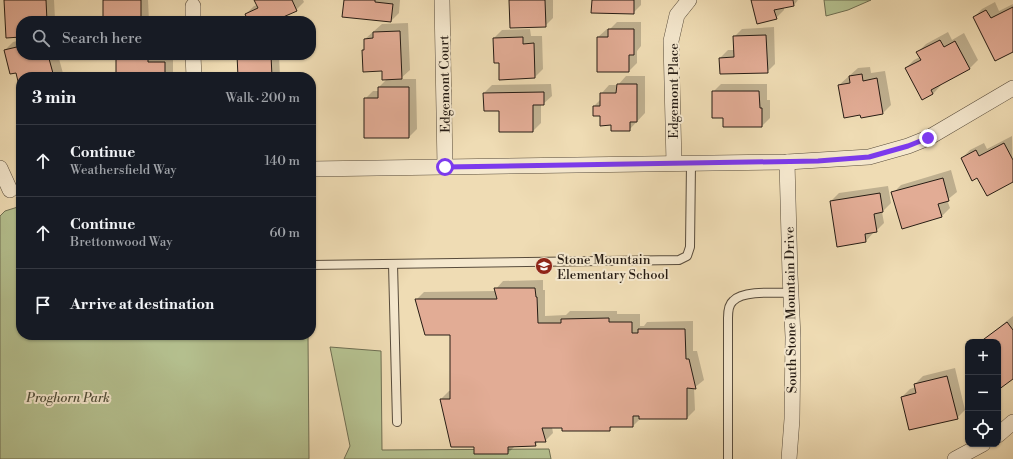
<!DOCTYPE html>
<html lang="en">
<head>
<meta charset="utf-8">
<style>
  body { margin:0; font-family:"Libre Bodoni",serif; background:#20242c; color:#f1f3f6 }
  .controls { position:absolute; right:12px; bottom:12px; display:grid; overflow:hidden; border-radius:8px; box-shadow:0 1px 3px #0004 }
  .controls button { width:36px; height:36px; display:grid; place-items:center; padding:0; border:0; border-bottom:1px solid #363941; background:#171b24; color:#f1f3f6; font:20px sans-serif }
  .stop { position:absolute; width:12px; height:12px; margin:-9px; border:3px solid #7c3aed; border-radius:50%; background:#fff }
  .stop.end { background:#7c3aed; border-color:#fff; box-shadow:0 1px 4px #0008 }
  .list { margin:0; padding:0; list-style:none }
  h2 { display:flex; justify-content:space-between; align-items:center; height:52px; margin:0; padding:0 16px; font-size:17px }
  h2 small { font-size:13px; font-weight:400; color:#9ea1a6 }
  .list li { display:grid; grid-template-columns:26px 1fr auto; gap:12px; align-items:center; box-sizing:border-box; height:72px; padding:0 16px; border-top:1px solid #363941 }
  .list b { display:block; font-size:15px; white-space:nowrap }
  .list p { margin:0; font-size:13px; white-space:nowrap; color:#9ea1a6 }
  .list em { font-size:13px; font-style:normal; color:#9ea1a6 }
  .icon { flex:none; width:22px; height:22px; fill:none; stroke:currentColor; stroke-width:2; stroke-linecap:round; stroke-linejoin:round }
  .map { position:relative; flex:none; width:1013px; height:459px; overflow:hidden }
  .search { position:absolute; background:#171b24; box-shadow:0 1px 3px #0004; left:16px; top:16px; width:300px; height:44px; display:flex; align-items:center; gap:10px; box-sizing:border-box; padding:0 14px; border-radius:16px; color:#9ea1a6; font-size:15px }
  .panel { position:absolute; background:#171b24; box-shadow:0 1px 3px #0004; left:16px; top:72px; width:300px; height:268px; border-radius:16px }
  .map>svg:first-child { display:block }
  .green { fill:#b5c190; stroke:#6e6e52 }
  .shadow { fill:#0003 }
  .building { fill:#e2ac95; stroke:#261c14 }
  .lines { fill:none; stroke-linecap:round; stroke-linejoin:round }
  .lane-casing { stroke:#584c3c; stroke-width:10 }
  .street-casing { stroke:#584c3c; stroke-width:16 }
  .lane { stroke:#f5e8ce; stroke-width:8 }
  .street { stroke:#f5e8ce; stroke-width:15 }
  .route { stroke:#7c3aed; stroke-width:5 }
  .labels { text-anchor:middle; stroke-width:4; stroke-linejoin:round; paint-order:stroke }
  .street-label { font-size:13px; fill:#261c14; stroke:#f5e8ce }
  .poi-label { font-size:13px; fill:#261c14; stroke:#f5e8ce; text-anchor:start }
  .park-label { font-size:13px; font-style:italic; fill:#514e39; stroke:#f5e8ce }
</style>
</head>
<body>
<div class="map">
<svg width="1013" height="459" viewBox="0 0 1013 459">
  <rect width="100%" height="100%" fill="#efdcb4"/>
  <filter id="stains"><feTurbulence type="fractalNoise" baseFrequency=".005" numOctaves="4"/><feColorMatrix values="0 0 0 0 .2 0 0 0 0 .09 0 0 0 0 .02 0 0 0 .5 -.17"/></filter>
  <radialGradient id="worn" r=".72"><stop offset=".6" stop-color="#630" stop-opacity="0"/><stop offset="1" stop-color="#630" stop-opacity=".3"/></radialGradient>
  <g class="green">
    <path d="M824,0h47l-23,10 -22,6z"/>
    <path d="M21,206v129h287l1,124h-309v-243l5,-5z"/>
    <path d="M330,347l51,4 1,99 167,-1 2,10h-207l6,-13z"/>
  </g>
  <g class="shadow">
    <path d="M5,0h49l1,19 7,-1v3h-41v15z"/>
    <path d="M104,0h44l1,21h-45z"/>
    <path d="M256,0h47l1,2 -8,8 -25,11h-22l-3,-7 8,-8 4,-1z"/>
    <path d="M345,0h55l-1,13 -8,8z"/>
    <path d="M510,0h43v18l-8,8z"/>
    <path d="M593,0h48v5l-8,8z"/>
    <path d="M752,0h46l-4,5 -10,2v3l-8,8z"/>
    <path d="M995,2l4,9 14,-7v46l-39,-33 8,-8z"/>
    <path d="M617,22h24v24l-4,5v12l-8,8 -31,-34 9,-8h3z"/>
    <path d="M408,23l2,47 -10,9h16l1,50 -8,8 -44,-38 8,-8h6v-4l9,-9 -5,-8 -20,-20 2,-2v-9l17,-15z"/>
    <path d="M774,27l1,37 -8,8 -46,1 -1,-15 8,-8h7l-1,-13 8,-8z"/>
    <path d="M530,29l1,7h11l1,33 -8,8 -35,-15 -6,-24 8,-8z"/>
    <path d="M948,32l4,8 12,-7 14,27 -8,8 -30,16 1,1 -8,9 -10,5 -17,-31 8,-8 6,-3 -2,-5 8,-8z"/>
    <path d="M21,40v15h37l6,22h-43v13l-5,-18 -11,-22 8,-8z"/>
    <path d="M117,55h56v19l-4,3h-52z"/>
    <path d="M238,55h41l1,22h-41z"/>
    <path d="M870,67l1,6 14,-2 6,34 -8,8 -22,1 -22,-29 19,-17z"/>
    <path d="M626,76h19v37l-16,17 -28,-15 -7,-9 7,-7v-5l8,-9h9z"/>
    <path d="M551,84l1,12 -9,8h-2v19l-8,8h-33v-21l-16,-17 8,-8z"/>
    <path d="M721,84h46v16h3v18l-8,8 -38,-9 -11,-25z"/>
    <path d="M1012,136l1,45 -35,-4 -16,-19 8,-8 14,-7 3,6z"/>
    <path d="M951,170l6,22 -10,8 3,8 -8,8 -49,-23 8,-8z"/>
    <path d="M888,186l3,17 -9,9 2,11 -8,8 -2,1 -8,9 -35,-40 8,-8z"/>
    <path d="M543,280v10h2v26l21,-1 4,-4h47v3h23v12h4l3,-4 46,-1v30h4l7,29 -10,8 1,22 -8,8h-46l-8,8h-20l-4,4 -57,-3 1,6 -8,8h-6l-4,4 -20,1 -7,7 -33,-7 -34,-47 8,-8h2v-57l-35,-34 8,-8 72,-1v-2l7,-8z"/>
    <path d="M1013,316v61l-15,12v-47h-17z"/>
    <path d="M955,368l10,42 -8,8 -55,-21 8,-8 6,-2 -1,-3 8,-8z"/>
  </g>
  <g class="building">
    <path d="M4,0h42l1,21h-26v16l-15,1z"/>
    <rect x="103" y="0" width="38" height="21"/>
    <path d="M254,0h38l5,11 -23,10h-26l-3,-7 13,-6z"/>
    <path d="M344,0h31v2l18,2 -2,18 -49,-5z"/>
    <path d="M509,0h36l1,27 -36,1z"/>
    <path d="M592,0h42v14l-43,-1z"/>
    <path d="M751,0h42l1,6 -20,4 3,9 -20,5z"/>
    <path d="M1013,7v45l-18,9 -22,-44 13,-7 5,8z"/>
    <path d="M608,29h26v26h-5v17h-32v-35h11z"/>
    <path d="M400,31l2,48 -20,1v-9l-19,1 -1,-22h2v-11l9,-1v-6z"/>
    <path d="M766,35l2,38 -48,1 -1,-16 15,-1 -1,-21z"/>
    <path d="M523,37v7l11,-1 1,35 -36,2v-17h-5l-1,-25z"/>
    <path d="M940,40l4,7 11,-6 15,28 -39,21 2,4 -11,6 -17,-32 16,-8 -5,-8z"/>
    <path d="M21,46v9h27l6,22h-33v17l-5,-21 -6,1 -6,-24z"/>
    <path d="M116,55h32v7h17v15h-49z"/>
    <path d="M237,55h34l1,22h-34z"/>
    <path d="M862,74l1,7 14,-3 6,36 -22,4 -1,-3 -16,3 -6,-33 12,-2 -1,-7z"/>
    <path d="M617,84h20v38h-7v9h-19v-6l-11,1v-10h-7v-10h7v-13h16z"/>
    <path d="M378,87h31v51h-45v-40h14z"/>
    <path d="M712,91h47l1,17h2v19h-39v-9h-11z"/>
    <path d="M544,92v13h-11v27h-34v-21h-15l-1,-18z"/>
    <path d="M1004,143l9,17v22l-26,14 -10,-18 -5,3 -11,-23 15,-8 3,6z"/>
    <path d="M943,178l6,23 -11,3 4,13 -40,12 -11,-37z"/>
    <path d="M880,193l3,19 -9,2 3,18 -12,2 1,8 -29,5 -7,-46z"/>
    <path d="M494,288h41l1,9h1l1,26h23v-4l48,-1v4h23v11h6v-4h47l1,30h3l7,30 -9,-1v31h-48v-3h-6v11h-23v4h-48v-3h-20l4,14h-11l1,4 -28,1v7h-34v-7h-23l-11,-48h10v-64h-25l-10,-36h82z"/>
    <path d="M1007,322l6,8v49l-15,11v-48h-18z"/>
    <path d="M947,376l11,43 -49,11 -8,-33 15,-4 -2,-9z"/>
  </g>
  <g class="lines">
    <g class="lane-casing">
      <g id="lane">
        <path d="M393,264l4,158"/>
        <path d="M311,265l368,-5 8,-4 3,-9 1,-84"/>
        <path d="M728,459v-141c0,-5 0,-13 5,-17 10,-11 43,-8 58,-8"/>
      </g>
    </g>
    <g class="street-casing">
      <g id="street">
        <path d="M442,0l3,167"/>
        <path d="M193,6v15"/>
        <path d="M193,55l1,22"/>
        <path d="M787,162l3,113 3,62 -1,82 -3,40"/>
        <path d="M674,163l-3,-122 6,-26 12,-15"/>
        <path d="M0,168l10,22"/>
        <path d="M311,169l476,-7 82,-5 39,-11 20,-8 85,-50"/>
        <path d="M998,435l15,-13"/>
        <path d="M955,459l28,-15"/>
      </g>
    </g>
    <use href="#lane" class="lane"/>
    <use href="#street" class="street"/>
  </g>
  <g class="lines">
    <path class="route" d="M445,167l373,-6 51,-4 39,-11 20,-8"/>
  </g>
  <defs>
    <g id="school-disc" transform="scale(0.9)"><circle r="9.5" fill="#8f2418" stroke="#f5e8ce"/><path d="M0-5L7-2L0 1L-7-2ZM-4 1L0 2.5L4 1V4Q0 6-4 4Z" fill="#fff"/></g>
  </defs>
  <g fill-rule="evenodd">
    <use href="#school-disc" x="544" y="266"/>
  </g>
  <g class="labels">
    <g class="street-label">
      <text transform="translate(444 84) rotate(-91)" y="5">Edgemont Court</text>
      <text transform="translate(673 91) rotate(-90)" y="5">Edgemont Place</text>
      <text transform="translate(790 310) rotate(-91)" y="5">South Stone Mountain Drive</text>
    </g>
    <g class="poi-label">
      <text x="557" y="264">Stone Mountain<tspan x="557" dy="15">Elementary School</tspan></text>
    </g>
    <g class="park-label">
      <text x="68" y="402">Proghorn Park</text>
    </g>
  </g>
  <rect width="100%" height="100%" filter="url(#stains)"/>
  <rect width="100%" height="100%" fill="url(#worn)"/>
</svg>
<div class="controls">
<button>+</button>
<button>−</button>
<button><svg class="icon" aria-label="locate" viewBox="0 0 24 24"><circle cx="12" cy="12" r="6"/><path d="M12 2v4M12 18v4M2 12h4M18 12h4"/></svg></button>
</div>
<div class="stop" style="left:445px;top:167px"></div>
<div class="stop end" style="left:928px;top:138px"></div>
<div class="search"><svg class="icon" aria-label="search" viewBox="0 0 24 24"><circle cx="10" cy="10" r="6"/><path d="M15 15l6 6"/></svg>Search here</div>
<section class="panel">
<h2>3 min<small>Walk · 200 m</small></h2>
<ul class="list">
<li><svg class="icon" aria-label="ahead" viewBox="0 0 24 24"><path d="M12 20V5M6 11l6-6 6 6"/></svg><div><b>Continue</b><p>Weathersfield Way</p></div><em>140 m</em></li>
<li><svg class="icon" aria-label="ahead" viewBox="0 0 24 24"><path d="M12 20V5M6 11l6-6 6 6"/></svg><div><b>Continue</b><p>Brettonwood Way</p></div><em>60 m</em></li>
<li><svg class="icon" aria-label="arrive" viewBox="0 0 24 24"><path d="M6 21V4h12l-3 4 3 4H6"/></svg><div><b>Arrive at destination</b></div></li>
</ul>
</section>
</div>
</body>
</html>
